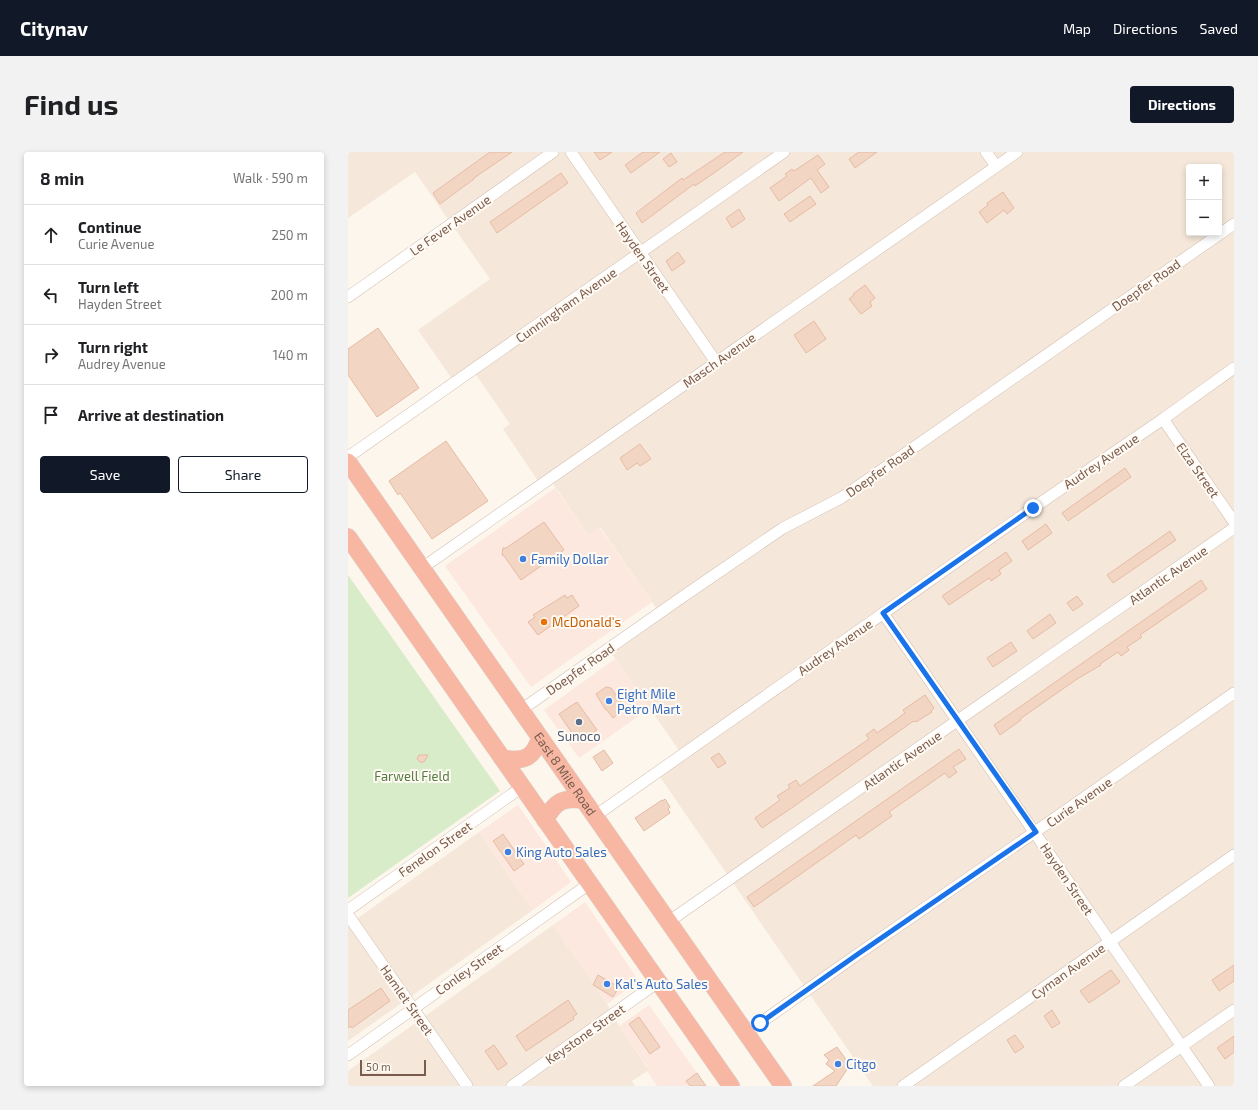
<!DOCTYPE html>
<html lang="en">
<head>
<meta charset="utf-8">
<style>
  body { margin:0; font-family:"Exo 2",sans-serif; background:#f2f2f2; color:#202124 }
  .controls { position:absolute; right:12px; top:12px; display:grid; overflow:hidden; border-radius:4px; box-shadow:0 2px 6px #0003 }
  .controls button { width:36px; height:36px; display:grid; place-items:center; padding:0; border:0; border-bottom:1px solid #e0e0e0; background:#fff; color:#202124; font:20px sans-serif }
  .scale { position:absolute; left:12px; bottom:10px; width:66px; box-sizing:border-box; padding-left:4px; border:2px solid #7a5c4d; border-top:0; font-size:11px; line-height:14px; white-space:nowrap; color:#7a5c4d; -webkit-text-stroke:3px #fffaf3; paint-order:stroke }
  .stop { position:absolute; width:12px; height:12px; margin:-9px; border:3px solid #1a73e8; border-radius:50%; background:#fff }
  .stop.end { background:#1a73e8; border-color:#fff; box-shadow:0 1px 4px #0008 }
  .list { margin:0; padding:0; list-style:none }
  h2 { display:flex; justify-content:space-between; align-items:center; height:52px; margin:0; padding:0 16px; font-size:17px }
  h2 small { font-size:13px; font-weight:400; color:#757577 }
  .list li { display:grid; grid-template-columns:26px 1fr auto; gap:12px; align-items:center; box-sizing:border-box; height:60px; padding:0 16px; border-top:1px solid #e0e0e0 }
  .list b { display:block; font-size:15px; white-space:nowrap }
  .list p { margin:0; font-size:13px; white-space:nowrap; color:#757577 }
  .list em { font-size:13px; font-style:normal; color:#757577 }
  .actions { display:flex; gap:8px; padding:12px 16px }
  .actions a { flex:1; padding:9px 0; border:1px solid #111827; border-radius:4px; text-align:center; font-size:14px; color:#111827 }
  .actions .main { background:#111827; color:#fff }
  .icon { flex:none; width:22px; height:22px; fill:none; stroke:currentColor; stroke-width:2; stroke-linecap:round; stroke-linejoin:round }
  .map { position:relative; flex:none; width:886px; height:934px; overflow:hidden; border-radius:4px }
  header { display:flex; align-items:center; gap:24px; box-sizing:border-box; height:56px; padding:0 20px; background:#111827; color:#fff }
  header strong { font-size:19px }
  nav { display:flex; gap:22px; margin-inline-start:auto; font-size:14px }
  .intro { display:flex; align-items:center; justify-content:space-between; box-sizing:border-box; height:96px; padding:0 24px }
  h1 { margin:0; font-size:28px }
  .button { padding:10px 18px; border-radius:4px; background:#111827; color:#fff; font-size:14px; font-weight:700 }
  main { display:flex; gap:24px; padding:0 24px }
  aside { flex:1; background:#fff; border-radius:4px; box-shadow:0 2px 6px #0003 }
  .map>svg:first-child { display:block }
  .residential { fill:#f5e8da; fill-rule:evenodd }
  .commercial { fill:#fde8e0 }
  .green { fill:#d8ecc9 }
  .building { fill:#f3d5c3; stroke:#e6bba3 }
  .lines { fill:none; stroke-linecap:round; stroke-linejoin:round }
  .minor-casing { stroke:#d1beb0; stroke-width:12 }
  .highway-casing { stroke:#dad1cd; stroke-width:18 }
  .minor { stroke:#fff; stroke-width:11 }
  .highway { stroke:#f7b7a3; stroke-width:17 }
  .route { stroke:#1a73e8; stroke-width:5 }
  .shop-dot { fill:#3f7fe0; stroke:#fffaf3; stroke-width:1.5 }
  .food-dot { fill:#e8710a; stroke:#fffaf3; stroke-width:1.5 }
  .service-dot { fill:#5c6f8a; stroke:#fffaf3; stroke-width:1.5 }
  .labels { text-anchor:middle; stroke-width:4; stroke-linejoin:round; paint-order:stroke }
  .street-label { font-size:13px; fill:#7a5c4d; stroke:#fffaf3 }
  .shop-label { font-size:13px; fill:#366cbe; stroke:#fffaf3; text-anchor:start }
  .food-label { font-size:13px; fill:#c56008; stroke:#fffaf3; text-anchor:start }
  .service-label { font-size:13px; fill:#4e5e75; stroke:#fffaf3 }
  .park-label { font-size:13px; fill:#537a41; stroke:#fffaf3 }
</style>
</head>
<body>
<header>
<strong>Citynav</strong>
<nav><a>Map</a><a>Directions</a><a>Saved</a></nav>
</header>
<div class="intro"><h1>Find us</h1><a class="button">Directions</a></div>
<main>
<aside>
<h2>8 min<small>Walk · 590 m</small></h2>
<ul class="list">
<li><svg class="icon" aria-label="ahead" viewBox="0 0 24 24"><path d="M12 20V5M6 11l6-6 6 6"/></svg><div><b>Continue</b><p>Curie Avenue</p></div><em>250 m</em></li>
<li><svg class="icon" aria-label="left" viewBox="0 0 24 24"><path d="M17 20v-9H6M10 6l-5 5 5 5"/></svg><div><b>Turn left</b><p>Hayden Street</p></div><em>200 m</em></li>
<li><svg class="icon" aria-label="right" viewBox="0 0 24 24"><path d="M7 20v-9h11M14 6l5 5-5 5"/></svg><div><b>Turn right</b><p>Audrey Avenue</p></div><em>140 m</em></li>
<li><svg class="icon" aria-label="arrive" viewBox="0 0 24 24"><path d="M6 21V4h12l-3 4 3 4H6"/></svg><div><b>Arrive at destination</b></div></li>
</ul>
<div class="actions"><a class="main">Save</a><a>Share</a></div>
</aside>
<div class="map">
<svg width="886" height="934" viewBox="0 0 886 934">
  <rect width="100%" height="100%" fill="#fdf6ec"/>
  <g class="residential">
    <path d="M0,0h886v934h-361l-213,-309 25,-18 -73,-105 51,-36 -63,-91 -12,8 -41,-60 -9,6 -35,-52 7,-5 -40,-58 -18,13 -34,-49 72,-51 -75,-107 -67,46zM841,15h30v66h-30z"/>
    <path d="M131,680l54,78 -185,131v-116z"/>
    <path d="M205,773l54,79 12,22 30,44 -17,11 3,5h-287v-15z"/>
  </g>
  <g class="commercial">
    <path d="M207,336l33,47 11,-8 53,75 -121,85 -86,-121z"/>
    <path d="M267,507l35,49 -71,50 -35,-48z"/>
    <path d="M170,653l53,77 -38,28 -54,-78z"/>
    <path d="M237,750l54,79 -32,23 -54,-79z"/>
    <path d="M301,853l57,81h-49l-10,-15 2,-2 -30,-43z"/>
  </g>
  <path class="green" d="M0,423l152,216 -152,107z"/>
  <g class="building">
    <path d="M142,0h22l-38,26v1l-34,25 -7,-11z"/>
    <path d="M246,0h18l-12,8z"/>
    <path d="M295,0h17l-29,21 -6,-8z"/>
    <path d="M377,0h18l-29,21 -19,13 -1,-2 -52,39 -6,-10 46,-35 1,2z"/>
    <path d="M511,0h18l-22,16 -6,-9z"/>
    <path d="M323,1l6,9 -8,5 -6,-8z"/>
    <path d="M470,3l7,9 -8,6 12,17 -8,6 -10,-15 -32,23 -9,-13 17,-12 -2,-2 7,-5 2,2z"/>
    <path d="M213,21l7,10 -71,50 -7,-11z"/>
    <path d="M655,40l11,16 -7,6 -3,-4 -17,13 -8,-11 9,-7 -1,-2z"/>
    <path d="M462,44l6,8 -26,18 -6,-8z"/>
    <path d="M391,57l6,10 -13,9 -6,-10z"/>
    <path d="M330,100l7,10 -13,9 -6,-10z"/>
    <path d="M517,133l10,13 -5,4 2,4 -11,8 -12,-15 5,-4 -1,-1z"/>
    <path d="M466,169l12,18 -20,14 -12,-18z"/>
    <path d="M30,176l41,60 -42,29 -29,-42v-26z"/>
    <path d="M98,289l42,60 -56,38 -32,-46 -2,2 -9,-14z"/>
    <path d="M292,292l11,15 -11,7 -3,-3 -10,7 -7,-12z"/>
    <path d="M777,316l6,9 -63,44 -6,-8z"/>
    <path d="M196,370l20,28 -43,30 -17,-24 -2,-1 1,-7h3z"/>
    <path d="M698,372l6,9 -24,17 -6,-9z"/>
    <path d="M822,379l6,9 -63,43 -6,-8z"/>
    <path d="M658,400l6,9 -13,9 2,4 -10,7 -2,-3 -40,27 -7,-9z"/>
    <path d="M853,428l6,9 -67,46 2,2 -15,10 2,3 -8,6 -3,-4 -18,12 1,1 -24,14 -57,40 1,1 -21,15 -6,-10z"/>
    <path d="M217,443l2,3 5,-3 7,11 -41,29 -10,-13 7,-5 -2,-2z"/>
    <path d="M729,444l6,8 -10,7 -6,-8z"/>
    <path d="M702,462l6,9 -23,16 -6,-8z"/>
    <path d="M663,490l6,9 -24,16 -6,-9z"/>
    <path d="M258,535l5,1 13,18 -2,5 -9,7 -7,-9h-1l-9,-15z"/>
    <path d="M577,543l9,13 -3,3 1,1 -16,10 -1,-1 -3,1 -116,83 -34,23 -7,-10 25,-18 -3,-4 13,-8 -2,-3 8,-5 4,6 69,-47 -3,-4 8,-6 3,4 17,-12 11,-8 -2,-3z"/>
    <path d="M229,550l20,28 -18,13 -20,-29z"/>
    <path d="M611,597l7,10 -13,8 4,5 -8,6 -4,-5 -56,39 3,4 -33,23 -3,-4 -102,72 -7,-10z"/>
    <path d="M256,598l9,13 -11,8 -9,-14z"/>
    <path d="M371,601l7,10 -8,5 -7,-10z"/>
    <path d="M71,603h9l-4,7h-4l-3,-3z"/>
    <path d="M317,647l5,8 -2,2 2,4 -26,18 -9,-13 27,-18v1z"/>
    <path d="M155,682l21,30 -10,7 -21,-30z"/>
    <path d="M886,813v16l-15,10 -7,-11z"/>
    <path d="M763,818l9,12 -31,21 -9,-12z"/>
    <path d="M250,823l21,12 -6,10 -20,-12z"/>
    <path d="M33,836l9,13 -38,27 -1,-2 -3,2v-18z"/>
    <path d="M220,848l9,14 -4,3 1,2 -48,32 -10,-15z"/>
    <path d="M704,858l8,13 -8,5 -8,-12z"/>
    <path d="M291,865l21,30 -10,7 -21,-30z"/>
    <path d="M667,883l9,12 -9,6 -8,-13z"/>
    <path d="M886,884v16l-9,7 -8,-11z"/>
    <path d="M146,893l13,19 -9,6 -13,-19z"/>
    <path d="M489,895l13,18 -14,21h-23l22,-15 -9,-7 3,-4 -5,-5z"/>
    <path d="M349,921l9,13h-16l-4,-5z"/>
  </g>
  <g class="lines">
    <g class="minor-casing">
      <g id="minor">
        <path d="M223,0l145,210"/>
        <path d="M638,0l10,14"/>
        <path d="M0,145l205,-145"/>
        <path d="M815,267l71,103"/>
        <path d="M0,305l436,-305"/>
        <path d="M74,416l595,-416"/>
        <path d="M535,461c109,158 218,315 326,473"/>
        <path d="M173,558l157,-110 105,-72 58,-30 32,-22 361,-252"/>
        <path d="M247,664l438,-308 130,-89 71,-51"/>
        <path d="M0,758l174,-123"/>
        <path d="M0,763l119,171"/>
        <path d="M320,770l566,-394"/>
        <path d="M398,881l112,-79 177,-122 199,-139"/>
        <path d="M0,903l241,-171"/>
        <path d="M164,934l146,-104"/>
        <path d="M555,934l331,-231"/>
        <path d="M776,934l110,-76"/>
      </g>
    </g>
    <g class="highway-casing">
      <g id="highway">
        <path id="s1" d="M0,310l435,624"/>
        <path d="M0,385l383,549"/>
        <path d="M154,606c21,4 31,1 38,-20"/>
        <path d="M197,668c10,-18 17,-23 38,-20"/>
      </g>
    </g>
    <use href="#minor" class="minor"/>
    <use href="#highway" class="highway"/>
  </g>
  <g class="lines">
    <path class="route" d="M412,871l98,-69 178,-122 -153,-219 150,-105"/>
  </g>
  <g class="shop-dot">
    <circle cx="175" cy="407" r="4"/>
    <circle cx="261" cy="549" r="4"/>
    <circle cx="160" cy="700" r="4"/>
    <circle cx="259" cy="832" r="4"/>
    <circle cx="490" cy="912" r="4"/>
  </g>
  <circle class="food-dot" cx="196" cy="470" r="4"/>
  <circle class="service-dot" cx="231" cy="570" r="4"/>
  <g class="labels">
    <g class="street-label">
      <text transform="translate(102 73) rotate(-35)" y="5">Le Fever Avenue</text>
      <text transform="translate(295 105) rotate(55)" y="5">Hayden Street</text>
      <text transform="translate(798 133) rotate(-35)" y="5">Doepfer Road</text>
      <text transform="translate(218 153) rotate(-35)" y="5">Cunningham Avenue</text>
      <text transform="translate(371 208) rotate(-35)" y="5">Masch Avenue</text>
      <text transform="translate(753 309) rotate(-34)" y="5">Audrey Avenue</text>
      <text transform="translate(850 318) rotate(55)" y="5">Elza Street</text>
      <text transform="translate(532 319) rotate(-35)" y="5">Doepfer Road</text>
      <text transform="translate(820 423) rotate(-35)" y="5">Atlantic Avenue</text>
      <text transform="translate(487 495) rotate(-35)" y="5">Audrey Avenue</text>
      <text transform="translate(232 517) rotate(-35)" y="5">Doepfer Road</text>
      <text transform="translate(554 608) rotate(-35)" y="5">Atlantic Avenue</text>
      <text dy="5" stroke="none"><textPath href="#s1" startOffset="380">East 8 Mile Road</textPath></text>
      <text transform="translate(731 650) rotate(-35)" y="5">Curie Avenue</text>
      <text transform="translate(87 697) rotate(-35)" y="5">Fenelon Street</text>
      <text transform="translate(719 727) rotate(56)" y="5">Hayden Street</text>
      <text transform="translate(121 817) rotate(-35)" y="5">Conley Street</text>
      <text transform="translate(720 819) rotate(-35)" y="5">Cyman Avenue</text>
      <text transform="translate(59 848) rotate(55)" y="5">Hamlet Street</text>
      <text transform="translate(237 882) rotate(-35)" y="5">Keystone Street</text>
    </g>
    <g class="shop-label">
      <text x="183" y="412">Family Dollar</text>
      <text x="269" y="547">Eight Mile<tspan x="269" dy="15">Petro Mart</tspan></text>
      <text x="168" y="705">King Auto Sales</text>
      <text x="267" y="837">Kal's Auto Sales</text>
      <text x="498" y="917">Citgo</text>
    </g>
    <g class="food-label">
      <text x="204" y="475">McDonald's</text>
    </g>
    <g class="service-label">
      <text x="231" y="589">Sunoco</text>
    </g>
    <g class="park-label">
      <text x="64" y="629">Farwell Field</text>
    </g>
  </g>
</svg>
<div class="controls">
<button>+</button>
<button>−</button>
</div>
<div class="scale">50 m</div>
<div class="stop" style="left:412px;top:871px"></div>
<div class="stop end" style="left:685px;top:356px"></div>
</div>
</main>
</body>
</html>
